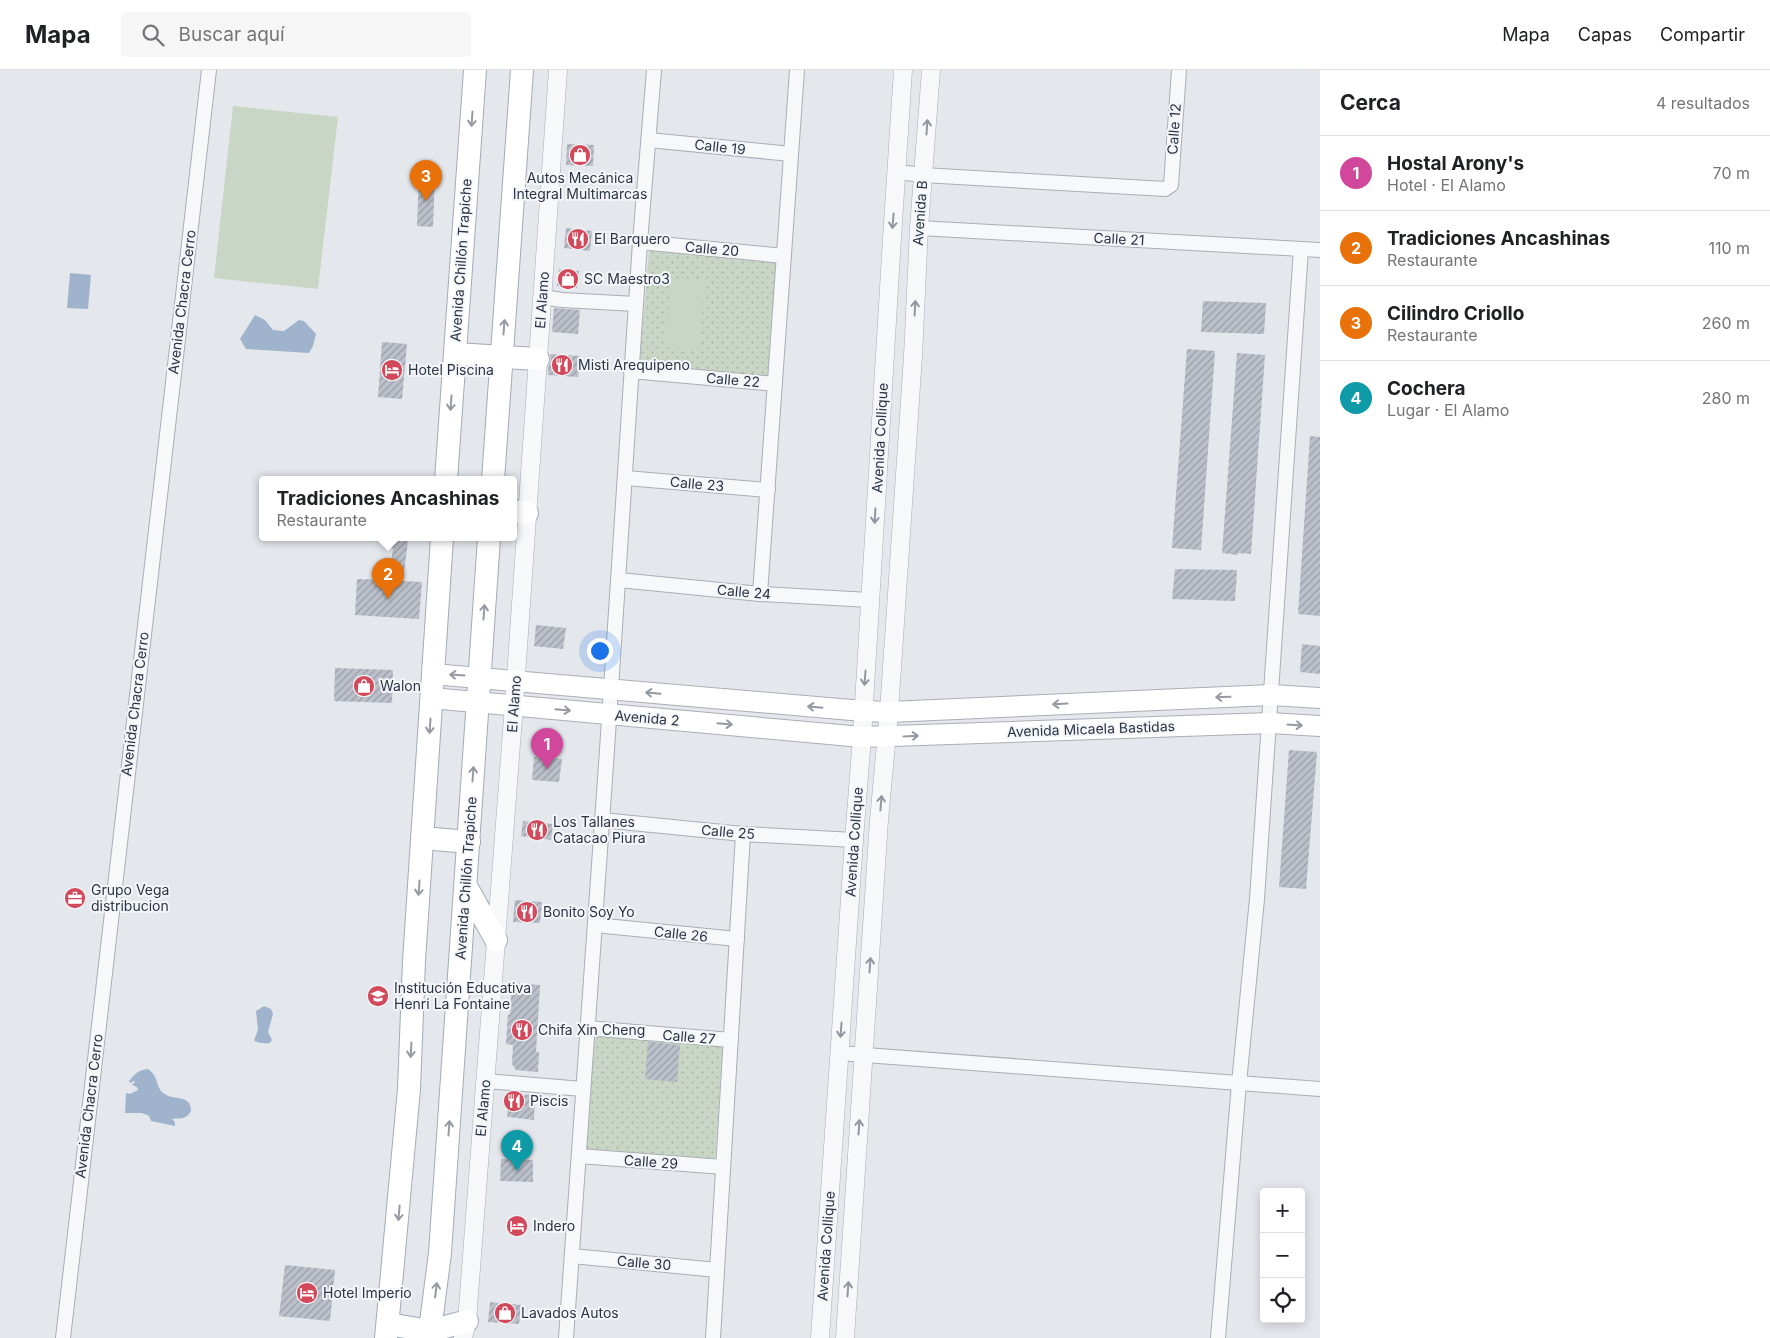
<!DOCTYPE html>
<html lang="es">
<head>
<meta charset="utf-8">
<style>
  body { margin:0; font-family:Inter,sans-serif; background:#f6f6f6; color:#202124 }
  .controls { position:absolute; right:15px; bottom:15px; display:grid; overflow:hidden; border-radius:5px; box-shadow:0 2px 12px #0003 }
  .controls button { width:45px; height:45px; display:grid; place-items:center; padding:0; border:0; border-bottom:1px solid #e0e0e0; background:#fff; color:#202124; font:25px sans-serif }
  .you { position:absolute; left:599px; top:580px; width:18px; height:18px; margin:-12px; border:4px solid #fff; border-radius:50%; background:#1a73e8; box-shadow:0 0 0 8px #1a73e833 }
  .badge { display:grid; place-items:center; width:32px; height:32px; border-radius:50%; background:#d1495b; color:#fff; font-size:16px; font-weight:700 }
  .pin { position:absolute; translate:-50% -41px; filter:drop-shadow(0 1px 2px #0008) }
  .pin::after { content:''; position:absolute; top:26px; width:18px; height:15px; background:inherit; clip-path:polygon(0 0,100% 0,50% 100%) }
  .popup { position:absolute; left:259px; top:406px; width:258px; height:65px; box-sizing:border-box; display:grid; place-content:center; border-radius:5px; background:#fff; filter:drop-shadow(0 1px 4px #0005); font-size:16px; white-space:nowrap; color:#757577 }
  .popup b { font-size:19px; color:#202124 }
  .popup::after { content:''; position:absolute; left:50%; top:100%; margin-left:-10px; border:10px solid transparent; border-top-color:#fff }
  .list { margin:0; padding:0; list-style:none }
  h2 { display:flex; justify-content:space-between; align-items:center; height:65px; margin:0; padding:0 20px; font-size:21px }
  h2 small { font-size:16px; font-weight:400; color:#757577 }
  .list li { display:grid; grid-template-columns:32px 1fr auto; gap:15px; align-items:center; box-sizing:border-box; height:75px; padding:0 20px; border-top:1px solid #e0e0e0 }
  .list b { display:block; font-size:19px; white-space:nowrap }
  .list p { margin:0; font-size:16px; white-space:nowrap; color:#757577 }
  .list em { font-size:16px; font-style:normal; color:#757577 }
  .icon { flex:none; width:28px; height:28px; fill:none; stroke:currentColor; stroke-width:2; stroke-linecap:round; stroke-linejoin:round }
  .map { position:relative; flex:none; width:1320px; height:1268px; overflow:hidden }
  header { display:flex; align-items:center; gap:30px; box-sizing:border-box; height:70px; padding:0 25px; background:#fff; border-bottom:1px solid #e0e0e0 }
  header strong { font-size:24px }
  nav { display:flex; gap:28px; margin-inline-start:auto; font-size:18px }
  .search { width:350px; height:45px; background:#f6f6f6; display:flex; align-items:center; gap:12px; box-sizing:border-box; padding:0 18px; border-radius:5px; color:#757577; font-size:19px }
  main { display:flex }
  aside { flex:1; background:#fff }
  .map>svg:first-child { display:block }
  .park { fill:url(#park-dots) }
  .pitch { fill:#c9d6c5 }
  .water { fill:#9fb4cc }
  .building { fill:url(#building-hatch) }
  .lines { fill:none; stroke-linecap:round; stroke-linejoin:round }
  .minor-casing { stroke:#a9aeb7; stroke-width:16 }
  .tertiary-casing { stroke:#a9aeb7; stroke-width:19 }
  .secondary-casing { stroke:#a9aeb7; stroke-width:22 }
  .primary-casing { stroke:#a3abb8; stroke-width:24 }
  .minor { stroke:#f7f8fa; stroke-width:14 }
  .tertiary { stroke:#f7f8fa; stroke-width:18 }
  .secondary { stroke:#fff; stroke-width:20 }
  .primary { stroke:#fff; stroke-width:22 }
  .oneway { stroke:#959aa2 }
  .oneway2 { stroke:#9196a0 }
  .labels { text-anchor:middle; stroke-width:4; stroke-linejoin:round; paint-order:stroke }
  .street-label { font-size:14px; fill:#2b3445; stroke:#f4f6f9 }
  .poi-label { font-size:14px; fill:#2b3445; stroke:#f4f6f9; text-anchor:start }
</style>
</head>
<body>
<header>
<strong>Mapa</strong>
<div class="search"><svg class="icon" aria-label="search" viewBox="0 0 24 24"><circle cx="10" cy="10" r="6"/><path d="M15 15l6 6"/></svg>Buscar aquí</div>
<nav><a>Mapa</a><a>Capas</a><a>Compartir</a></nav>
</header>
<main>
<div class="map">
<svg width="1320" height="1268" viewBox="0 0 1320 1268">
  <defs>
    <pattern id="park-dots" width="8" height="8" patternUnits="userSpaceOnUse" patternTransform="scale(1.25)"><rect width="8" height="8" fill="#c9d6c5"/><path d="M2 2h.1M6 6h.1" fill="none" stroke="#adb8ab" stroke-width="1.8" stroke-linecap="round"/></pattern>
    <pattern id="building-hatch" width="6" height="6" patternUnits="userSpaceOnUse" patternTransform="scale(1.25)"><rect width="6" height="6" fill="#bbc0ca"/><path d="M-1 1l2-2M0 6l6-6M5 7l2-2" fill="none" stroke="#989da6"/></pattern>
  </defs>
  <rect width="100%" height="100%" fill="#e4e7ec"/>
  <g class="park">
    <path d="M649,181l129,11 -10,115 -129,-10z"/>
    <path d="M595,964l128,11 -8,116 -129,-9z"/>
  </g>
  <g class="pitch">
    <path d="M233,36l105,11 -20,172 -104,-11z"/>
    <path d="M671,208l34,2 -6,69 -34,-2z"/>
  </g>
  <g class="water">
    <path d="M70,203l21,2 -3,34 -21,-1z"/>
    <path d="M255,245l10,5 8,10 11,1 15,-11 5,1 12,13 -3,12 -4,7 -63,-4 -6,-10z"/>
    <path d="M264,936l7,3 2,5 -5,18 4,8 -2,3c-4,1 -14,0 -16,-3l4,-10 -2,-19z"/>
    <path d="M148,999c12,8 7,20 17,25 10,7 26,0 26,17 -5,9 -11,7 -19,8l3,3v4l-24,-5 -2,-5 -7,-3h-17l1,-20 4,1 8,-4 -1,-3 -5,-2 3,-3 -1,-1 -4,2 -1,-2c6,-7 9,-11 19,-12z"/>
  </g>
  <g class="building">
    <path d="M567,74l27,1 -1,21 -27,-1z"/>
    <path d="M419,105l16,1 -2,51 -16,-1z"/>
    <path d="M566,158l26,3 -2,20 -26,-3z"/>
    <path d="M559,199l20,2 -2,17 -20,-2z"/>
    <path d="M1203,231l63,2 -2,31 -63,-2z"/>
    <path d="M554,238l26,2 -2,24 -26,-2z"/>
    <path d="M382,272l25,2 -5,55 -24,-2z"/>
    <path d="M1187,279l28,2 -14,199 -29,-2z"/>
    <path d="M1237,283l28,2 -14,199 -13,-1v2l-16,-2z"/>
    <path d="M550,284l30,2 -2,21 -30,-2v-8l3,-7z"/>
    <path d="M1310,366l10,1v179l-22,-2z"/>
    <path d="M387,468l21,2 -5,41 19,1 -3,37 -64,-4 2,-36 32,1 4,-32h-7z"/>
    <path d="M1175,499l62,1 -2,31 -63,-2z"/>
    <path d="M536,555l30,3 -3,21 -29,-3z"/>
    <path d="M1302,574l18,2v28l-20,-2z"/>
    <path d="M335,598l58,2 -1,33 -58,-2z"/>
    <path d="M1289,680l28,2 -11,137 -27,-2z"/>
    <path d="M534,687l28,2 -3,23 -27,-2z"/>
    <path d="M523,751l30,3 -2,16 -30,-4z"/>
    <path d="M515,830l27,2 -2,21 -27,-1z"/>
    <path d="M512,913l28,2 -4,67h3l-1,20 -22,-2 -4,-6 1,-19 -7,-1 2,-30 2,1z"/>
    <path d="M648,972l32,3 -3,37 -32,-3z"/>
    <path d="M509,1024l26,1 -1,25 -27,-3z"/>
    <path d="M501,1089l32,1v22l-33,-1z"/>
    <path d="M285,1195l50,5 -5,51 -51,-5z"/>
    <path d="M490,1232l31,3 -2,19 -31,-2z"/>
  </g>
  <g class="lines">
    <g class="minor-casing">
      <g id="minor">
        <path d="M649,70l142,14"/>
        <path d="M897,102l26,3 242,14 6,-4 8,-115"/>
        <path d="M919,158l401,22"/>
        <path d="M640,172l144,14"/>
        <path d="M542,227l20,3 74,4"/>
        <path d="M631,301l144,13"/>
        <path d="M626,408l142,12"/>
        <path d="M619,510l141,14 110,6"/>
        <path d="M760,524l37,-524"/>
        <path d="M602,750l141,14 111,6"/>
        <path d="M595,855l142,14"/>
        <path d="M587,958l144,12"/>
        <path d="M839,983l481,36"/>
        <path d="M486,1011l97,8"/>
        <path d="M579,1086l144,11"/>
        <path d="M572,1186l145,14"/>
        <path d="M63,1268l146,-1268"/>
        <path d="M566,1268l41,-588 33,-508 14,-172"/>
        <path d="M713,1268l30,-504"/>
        <path d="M1218,1268l21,-255 18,-184 44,-650"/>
      </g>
    </g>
    <g class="tertiary-casing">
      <g id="tertiary">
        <path d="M463,1268l4,-17 47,-616 44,-635"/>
        <path d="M820,1268l34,-498 8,-103 30,-499 11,-168"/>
        <path d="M845,1268l34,-518 10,-108 24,-356 6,-128 12,-158"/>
      </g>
    </g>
    <g class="secondary-casing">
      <g id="secondary">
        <path d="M433,604l430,37 26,1 382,-17 49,3"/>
        <path d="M431,628l431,39 408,-14 50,3"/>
      </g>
    </g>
    <g class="primary-casing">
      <g id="primary">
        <path d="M455,284l83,5"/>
        <path d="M446,410l29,-410"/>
        <path d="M493,410l29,-410"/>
        <path d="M513,441l14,2"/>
        <path d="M422,768l47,4"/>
        <path d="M466,816l30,54"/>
        <path d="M388,1254l42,7 37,-10"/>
        <path d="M386,1268l23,-249 5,-128 28,-423"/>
        <path d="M429,1268l11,-85 49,-715"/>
      </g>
    </g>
    <use href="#minor" class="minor"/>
    <use href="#tertiary" class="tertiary"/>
    <use href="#secondary" class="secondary"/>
    <use href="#primary" class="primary"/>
  </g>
  <defs><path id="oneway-shaft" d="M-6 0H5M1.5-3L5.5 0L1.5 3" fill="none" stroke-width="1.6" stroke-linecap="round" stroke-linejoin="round" transform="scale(1.25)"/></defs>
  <g class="oneway">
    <use href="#oneway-shaft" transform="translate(472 49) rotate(94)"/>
    <use href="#oneway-shaft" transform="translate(504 257) rotate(-86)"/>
    <use href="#oneway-shaft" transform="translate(451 333) rotate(94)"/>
    <use href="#oneway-shaft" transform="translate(484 542) rotate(-86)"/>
    <use href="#oneway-shaft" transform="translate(457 605) rotate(-176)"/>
    <use href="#oneway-shaft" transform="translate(653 623) rotate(-175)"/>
    <use href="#oneway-shaft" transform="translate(1223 627) rotate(178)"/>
    <use href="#oneway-shaft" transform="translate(1060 634) rotate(177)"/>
    <use href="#oneway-shaft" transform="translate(815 637) rotate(-175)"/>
    <use href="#oneway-shaft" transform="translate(563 640) rotate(5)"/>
    <use href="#oneway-shaft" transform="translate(725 654) rotate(5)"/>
    <use href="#oneway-shaft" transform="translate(1295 655) rotate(4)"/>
    <use href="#oneway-shaft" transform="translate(430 656) rotate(94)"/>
    <use href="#oneway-shaft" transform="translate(911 666) rotate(-3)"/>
    <use href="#oneway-shaft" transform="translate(473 704) rotate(-86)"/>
    <use href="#oneway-shaft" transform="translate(419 818) rotate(94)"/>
    <use href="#oneway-shaft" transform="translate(411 980) rotate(93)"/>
    <use href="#oneway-shaft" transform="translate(449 1058) rotate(-86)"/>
    <use href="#oneway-shaft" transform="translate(399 1143) rotate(95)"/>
    <use href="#oneway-shaft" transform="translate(436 1220) rotate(-83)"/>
  </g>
  <g class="oneway2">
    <use href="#oneway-shaft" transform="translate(927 57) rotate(-86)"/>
    <use href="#oneway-shaft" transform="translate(893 151) rotate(95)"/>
    <use href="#oneway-shaft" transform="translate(915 238) rotate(-87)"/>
    <use href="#oneway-shaft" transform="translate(875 446) rotate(93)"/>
    <use href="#oneway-shaft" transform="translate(865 608) rotate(94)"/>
    <use href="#oneway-shaft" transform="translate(881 733) rotate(-85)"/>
    <use href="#oneway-shaft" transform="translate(870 895) rotate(-86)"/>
    <use href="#oneway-shaft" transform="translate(841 960) rotate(94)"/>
    <use href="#oneway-shaft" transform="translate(859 1057) rotate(-86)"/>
    <use href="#oneway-shaft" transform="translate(848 1219) rotate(-86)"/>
  </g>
  <defs>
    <g id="shop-disc" transform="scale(1.125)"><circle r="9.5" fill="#d1495b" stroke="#f4f6f9"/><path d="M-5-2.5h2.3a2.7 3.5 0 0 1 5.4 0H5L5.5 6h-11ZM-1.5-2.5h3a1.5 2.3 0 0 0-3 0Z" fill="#fff"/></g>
    <g id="restaurant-disc" transform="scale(1.125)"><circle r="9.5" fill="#d1495b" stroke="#f4f6f9"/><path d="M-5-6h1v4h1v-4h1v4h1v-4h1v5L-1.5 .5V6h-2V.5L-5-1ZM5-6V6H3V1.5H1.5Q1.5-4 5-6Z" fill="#fff"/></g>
    <g id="hotel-disc" transform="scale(1.125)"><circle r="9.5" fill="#d1495b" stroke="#f4f6f9"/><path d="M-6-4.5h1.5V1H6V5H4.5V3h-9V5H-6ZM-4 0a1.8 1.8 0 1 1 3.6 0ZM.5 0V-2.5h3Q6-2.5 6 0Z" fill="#fff"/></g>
    <g id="office-disc" transform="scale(1.125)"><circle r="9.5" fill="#d1495b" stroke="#f4f6f9"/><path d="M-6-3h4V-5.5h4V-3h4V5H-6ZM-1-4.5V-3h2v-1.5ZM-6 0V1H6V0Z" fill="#fff"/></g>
    <g id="school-disc" transform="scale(1.125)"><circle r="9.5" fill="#d1495b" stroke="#f4f6f9"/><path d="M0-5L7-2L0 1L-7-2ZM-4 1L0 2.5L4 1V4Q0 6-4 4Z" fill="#fff"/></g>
  </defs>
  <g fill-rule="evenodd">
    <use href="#shop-disc" x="580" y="85"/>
    <use href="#restaurant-disc" x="578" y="169"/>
    <use href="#shop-disc" x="568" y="209"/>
    <use href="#restaurant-disc" x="562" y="295"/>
    <use href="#hotel-disc" x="392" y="300"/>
    <use href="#shop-disc" x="364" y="616"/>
    <use href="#restaurant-disc" x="537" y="760"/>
    <use href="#office-disc" x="75" y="828"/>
    <use href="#restaurant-disc" x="527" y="842"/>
    <use href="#school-disc" x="378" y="926"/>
    <use href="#restaurant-disc" x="522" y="960"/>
    <use href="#restaurant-disc" x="514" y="1031"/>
    <use href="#hotel-disc" x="517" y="1156"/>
    <use href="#hotel-disc" x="307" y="1223"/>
    <use href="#shop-disc" x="505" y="1243"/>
  </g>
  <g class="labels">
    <g class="street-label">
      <text transform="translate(1174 59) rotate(-86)" y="5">Calle 12</text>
      <text transform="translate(720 77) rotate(6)" y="5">Calle 19</text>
      <text transform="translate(920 143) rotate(-86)" y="5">Avenida B</text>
      <text transform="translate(1119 169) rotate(3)" y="5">Calle 21</text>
      <text transform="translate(712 179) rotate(5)" y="5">Calle 20</text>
      <text transform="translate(461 190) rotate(-86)" y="5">Avenida Chillón Trapiche</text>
      <text transform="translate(542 230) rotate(-86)" y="5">El Alamo</text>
      <text transform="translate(182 232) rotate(-83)" y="5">Avenida Chacra Cerro</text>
      <text transform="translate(733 310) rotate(5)" y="5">Calle 22</text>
      <text transform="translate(880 368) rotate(-87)" y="5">Avenida Collique</text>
      <text transform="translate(697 414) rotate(5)" y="5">Calle 23</text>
      <text transform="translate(744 522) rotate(5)" y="5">Calle 24</text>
      <text transform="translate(135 634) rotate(-83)" y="5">Avenida Chacra Cerro</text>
      <text transform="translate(514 634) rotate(-86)" y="5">El Alamo</text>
      <text transform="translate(647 648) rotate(5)" y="5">Avenida 2</text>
      <text transform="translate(1091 659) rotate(-2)" y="5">Avenida Micaela Bastidas</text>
      <text transform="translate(728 762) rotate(5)" y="5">Calle 25</text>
      <text transform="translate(854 772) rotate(-86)" y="5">Avenida Collique</text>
      <text transform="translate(466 808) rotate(-86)" y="5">Avenida Chillón Trapiche</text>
      <text transform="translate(681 864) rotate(6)" y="5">Calle 26</text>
      <text transform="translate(689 967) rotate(5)" y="5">Calle 27</text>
      <text transform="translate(89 1036) rotate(-83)" y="5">Avenida Chacra Cerro</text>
      <text transform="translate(483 1038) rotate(-85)" y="5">El Alamo</text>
      <text transform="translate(651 1092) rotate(4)" y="5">Calle 29</text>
      <text transform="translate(826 1176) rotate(-86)" y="5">Avenida Collique</text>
      <text transform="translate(644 1193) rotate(5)" y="5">Calle 30</text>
    </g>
    <g class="poi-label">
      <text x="580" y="113" text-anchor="middle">Autos Mecánica<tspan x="580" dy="16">Integral Multimarcas</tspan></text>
      <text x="594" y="174">El Barquero</text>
      <text x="584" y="214">SC Maestro3</text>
      <text x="578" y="300">Misti Arequipeno</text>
      <text x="408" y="305">Hotel Piscina</text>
      <text x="380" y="621">Walon</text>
      <text x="553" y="757">Los Tallanes<tspan x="553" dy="16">Catacao Piura</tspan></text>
      <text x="91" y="825">Grupo Vega<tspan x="91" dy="16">distribucion</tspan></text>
      <text x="543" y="847">Bonito Soy Yo</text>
      <text x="394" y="923">Institución Educativa<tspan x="394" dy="16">Henri La Fontaine</tspan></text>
      <text x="538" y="965">Chifa Xin Cheng</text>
      <text x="530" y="1036">Piscis</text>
      <text x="533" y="1161">Indero</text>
      <text x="323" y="1228">Hotel Imperio</text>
      <text x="521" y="1248">Lavados Autos</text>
    </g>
  </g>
</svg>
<div class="controls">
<button>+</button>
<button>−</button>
<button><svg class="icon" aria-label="locate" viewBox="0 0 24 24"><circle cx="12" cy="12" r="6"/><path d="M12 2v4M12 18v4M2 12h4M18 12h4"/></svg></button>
</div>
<div class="you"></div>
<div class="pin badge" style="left:547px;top:699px;background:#d1479c">1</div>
<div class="pin badge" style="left:388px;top:529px;background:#e8710a">2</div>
<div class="popup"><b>Tradiciones Ancashinas</b>Restaurante</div>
<div class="pin badge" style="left:426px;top:131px;background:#e8710a">3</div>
<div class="pin badge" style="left:517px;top:1101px;background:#0f9aa8">4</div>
</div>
<aside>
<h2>Cerca<small>4 resultados</small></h2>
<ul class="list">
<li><span class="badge" style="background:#d1479c">1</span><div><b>Hostal Arony's</b><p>Hotel · El Alamo</p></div><em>70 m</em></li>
<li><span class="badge" style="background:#e8710a">2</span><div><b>Tradiciones Ancashinas</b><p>Restaurante</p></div><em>110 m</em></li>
<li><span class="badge" style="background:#e8710a">3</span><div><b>Cilindro Criollo</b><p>Restaurante</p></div><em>260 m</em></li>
<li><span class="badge" style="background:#0f9aa8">4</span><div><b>Cochera</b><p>Lugar · El Alamo</p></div><em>280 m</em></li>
</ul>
</aside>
</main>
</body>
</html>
